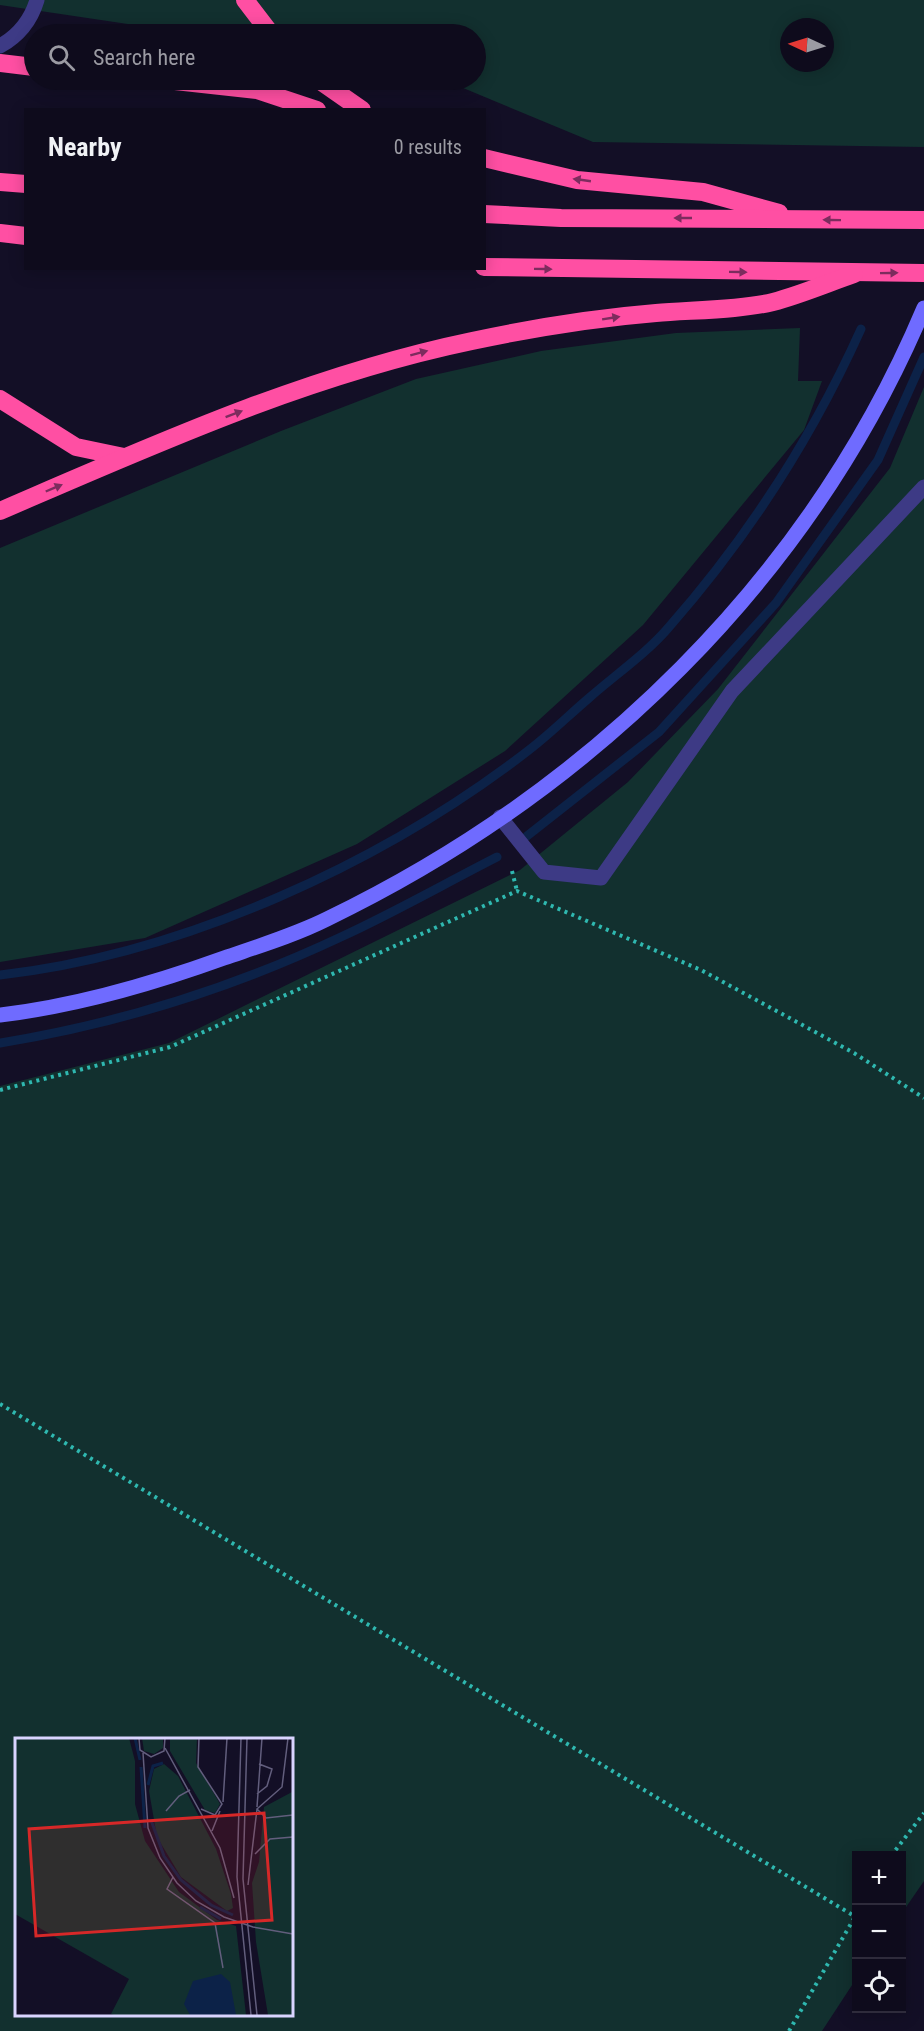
<!DOCTYPE html>
<html lang="en">
<head>
<meta charset="utf-8">
<style>
  body { margin:0; font-family:"Roboto Condensed",sans-serif; background:#1c1929; color:#f1f3f6 }
  .controls { position:absolute; right:18px; bottom:18px; display:grid; overflow:hidden; border-radius:0px; box-shadow:0 3px 15px #0003 }
  .controls button { width:54px; height:54px; display:grid; place-items:center; padding:0; border:0; border-bottom:2px solid #2e2b3b; background:#0e0b1c; color:#f1f3f6; font:30px sans-serif }
  .compass { position:absolute; left:780px; top:18px; width:54px; height:54px; border-radius:50%; background:#0e0b1c; box-shadow:0 3px 15px #0003; rotate:274deg }
  .list { margin:0; padding:0; list-style:none }
  h2 { display:flex; justify-content:space-between; align-items:center; height:78px; margin:0; padding:0 24px; font-size:26px }
  h2 small { font-size:20px; font-weight:400; color:#9b9ba3 }
  .icon { flex:none; width:33px; height:33px; fill:none; stroke:currentColor; stroke-width:2; stroke-linecap:round; stroke-linejoin:round }
  .map { position:relative; flex:none; width:924px; height:2031px; overflow:hidden }
  .search { position:absolute; background:#0e0b1c; box-shadow:0 3px 15px #0003; left:24px; top:24px; width:462px; height:66px; display:flex; align-items:center; gap:15px; box-sizing:border-box; padding:0 21px; border-radius:33px; color:#9b9ba3; font-size:22px }
  .panel { position:absolute; background:#0e0b1c; box-shadow:0 3px 15px #0003; left:24px; top:108px; width:462px; height:162px; border-radius:0px }
  .map>svg:first-child { display:block }
  .green { fill:#12302f; fill-rule:evenodd }
  .lines { fill:none; stroke-linecap:round; stroke-linejoin:round }
  .stream { stroke:#0c2248; stroke-width:9 }
  .path { stroke:#2fb8b0; stroke-width:4; stroke-dasharray:3 4.5; stroke-linecap:butt }
  .lane { stroke:#3d3a85; stroke-width:15 }
  .secondary { stroke:#6f6bff; stroke-width:15 }
  .highway { stroke:#ff4fa3; stroke-width:18 }
  .oneway { fill:#7d2c5e }
  .inset-river { fill:none; stroke:#0c2248; stroke-width:3 }
  .inset-road { fill:none; stroke:#625e7d; stroke-width:1.5 }
  .view { fill:#d62828; fill-opacity:0.15; stroke:#d62828; stroke-width:3 }
  .inset-edge { fill:none; stroke:#d9d4ff; stroke-width:3 }
</style>
</head>
<body>
<div class="map">
<svg width="924" height="2031" viewBox="0 0 924 2031">
  <rect width="100%" height="100%" fill="#130f26"/>
  <g class="green">
    <path d="M0,0h924v147l-331,-5 -149,-62h32v-46h-281l-195,-29zM789,27h36v36h-36z"/>
    <path d="M800,328l-2,53h24l-18,49 -161,195 -138,126 -148,93 -212,94 -145,24v-414l281,-117 135,-52 125,-28 135,-18z"/>
    <path d="M924,387v1494l-22,32v-57h-46v123l-34,52h-822v-945l169,-43 351,-173 108,-88 90,-93 172,-221zM16,1740h275v274h-275z"/>
  </g>
  <g class="lines">
    <g class="stream">
      <path d="M527,836l132,-104 117,-129 102,-143 46,-103"/>
      <path d="M0,975c184,-21 383,-112 529,-225 21,-16 40,-35 60,-52 26,-23 58,-45 80,-71 80,-91 142,-187 192,-298"/>
      <path d="M0,1043c117,-19 235,-56 343,-107 52,-24 103,-53 154,-79"/>
    </g>
    <g class="path">
      <path d="M512,871l5,20"/>
      <path d="M0,1090l170,-43 347,-156 184,79 153,83 70,45"/>
      <path d="M0,1404l856,513"/>
      <path d="M891,1856l33,-43"/>
      <path d="M789,2031l67,-116"/>
    </g>
    <g class="lane">
      <path d="M0,46c18,-10 31,-26 37,-46"/>
      <path d="M500,817l44,55 57,6 131,-187 192,-204"/>
    </g>
    <path class="secondary" d="M0,1015c77,-9 152,-31 224,-57 35,-12 71,-23 103,-39 263,-127 483,-340 597,-611"/>
    <g class="highway">
      <path d="M245,0l26,34"/>
      <path d="M0,63l34,4"/>
      <path d="M166,80l91,10 60,20"/>
      <path d="M319,80l43,30"/>
      <path d="M484,158l93,22 126,12 76,21"/>
      <path d="M0,182l26,2"/>
      <path d="M484,214l77,4 363,2"/>
      <path d="M0,233l26,3"/>
      <path d="M484,267l440,6"/>
      <path d="M0,399l76,48 48,10"/>
      <path d="M0,511c153,-66 308,-136 472,-170 61,-13 122,-23 184,-28 34,-3 85,-3 117,-11 27,-7 55,-19 81,-28"/>
    </g>
  </g>
  <defs><path id="oneway-solid" d="M-6-.8H1V-3.2L6.5 0L1 3.2V.8H-6Z" transform="scale(1.5)"/></defs>
  <g class="oneway">
    <use href="#oneway-solid" transform="translate(582 180) rotate(-172)"/>
    <use href="#oneway-solid" transform="translate(683 218) rotate(-180)"/>
    <use href="#oneway-solid" transform="translate(832 220) rotate(-179)"/>
    <use href="#oneway-solid" transform="translate(543 269) rotate(1)"/>
    <use href="#oneway-solid" transform="translate(738 272) rotate(1)"/>
    <use href="#oneway-solid" transform="translate(889 273) rotate(-1)"/>
    <use href="#oneway-solid" transform="translate(611 318) rotate(-9)"/>
    <use href="#oneway-solid" transform="translate(419 353) rotate(-15)"/>
    <use href="#oneway-solid" transform="translate(234 414) rotate(-21)"/>
    <use href="#oneway-solid" transform="translate(54 488) rotate(-23)"/>
  </g>
  <g transform="translate(15 1738)">
    <rect width="278" height="278" fill="#130f26"/>
    <path d="M0,0h114l6,23v43l10,37 34,51 38,28 19,6 10,89h-132l-3,-1 18,-35 -114,-65zM127,0h21v10l-9,6 -10,-3zM155,0h27l-1,25 24,41 -5,9 -10,-3 -35,-59zM149,26l14,12 38,73 15,45 2,14 -6,3 -46,-34 -24,-40 -8,-46 5,-22zM277,54v223h-24l-12,-73 -4,-59 7,-21 5,-55z" fill="#12302f"/>
    <path d="M206,236l9,8 6,33h-46l-6,-11 9,-23z" fill="#0c2248"/>
    <path class="inset-river" d="M120,0l5,22M126,29l4,61M133,47l5,-19 10,-3M136,82l13,36 17,24 30,25 22,10M185,169l21,12"/>
    <path class="inset-road" d="M124,0l1,12 11,7 13,-6 1,-13M184,0l-1,29 24,37 -7,11 -14,-6M226,0l-4,139 14,138M232,0l-4,141 14,136M273,0l-6,49 -25,22 9,9 27,-3M150,10l55,100 14,50M128,15l5,75 12,30 17,25 19,18 28,16 29,10 40,7M242,56l10,-8 5,-17 -13,-5M208,64l4,-64M242,69l5,-69M151,73l13,-15 11,-6M197,93l8,-20M240,116l15,-15 23,-2M158,139l-6,12 48,34 8,45M233,147l9,-76"/>
    <path class="view" d="M249,75l8,107 -236,16 -7,-107z"/>
    <rect width="278" height="278" class="inset-edge"/>
  </g>
</svg>
<div class="controls">
<button>+</button>
<button>−</button>
<button><svg class="icon" aria-label="locate" viewBox="0 0 24 24"><circle cx="12" cy="12" r="6"/><path d="M12 2v4M12 18v4M2 12h4M18 12h4"/></svg></button>
</div>
<svg class="compass" viewBox="-18 -18 36 36"><path d="M0-13l5 13h-10z" fill="#e53935"/><path d="M0 13l5-13h-10z" fill="#9b9ba3"/></svg>
<div class="search"><svg class="icon" aria-label="search" viewBox="0 0 24 24"><circle cx="10" cy="10" r="6"/><path d="M15 15l6 6"/></svg>Search here</div>
<section class="panel">
<h2>Nearby<small>0 results</small></h2>
<ul class="list">
</ul>
</section>
</div>
</body>
</html>
